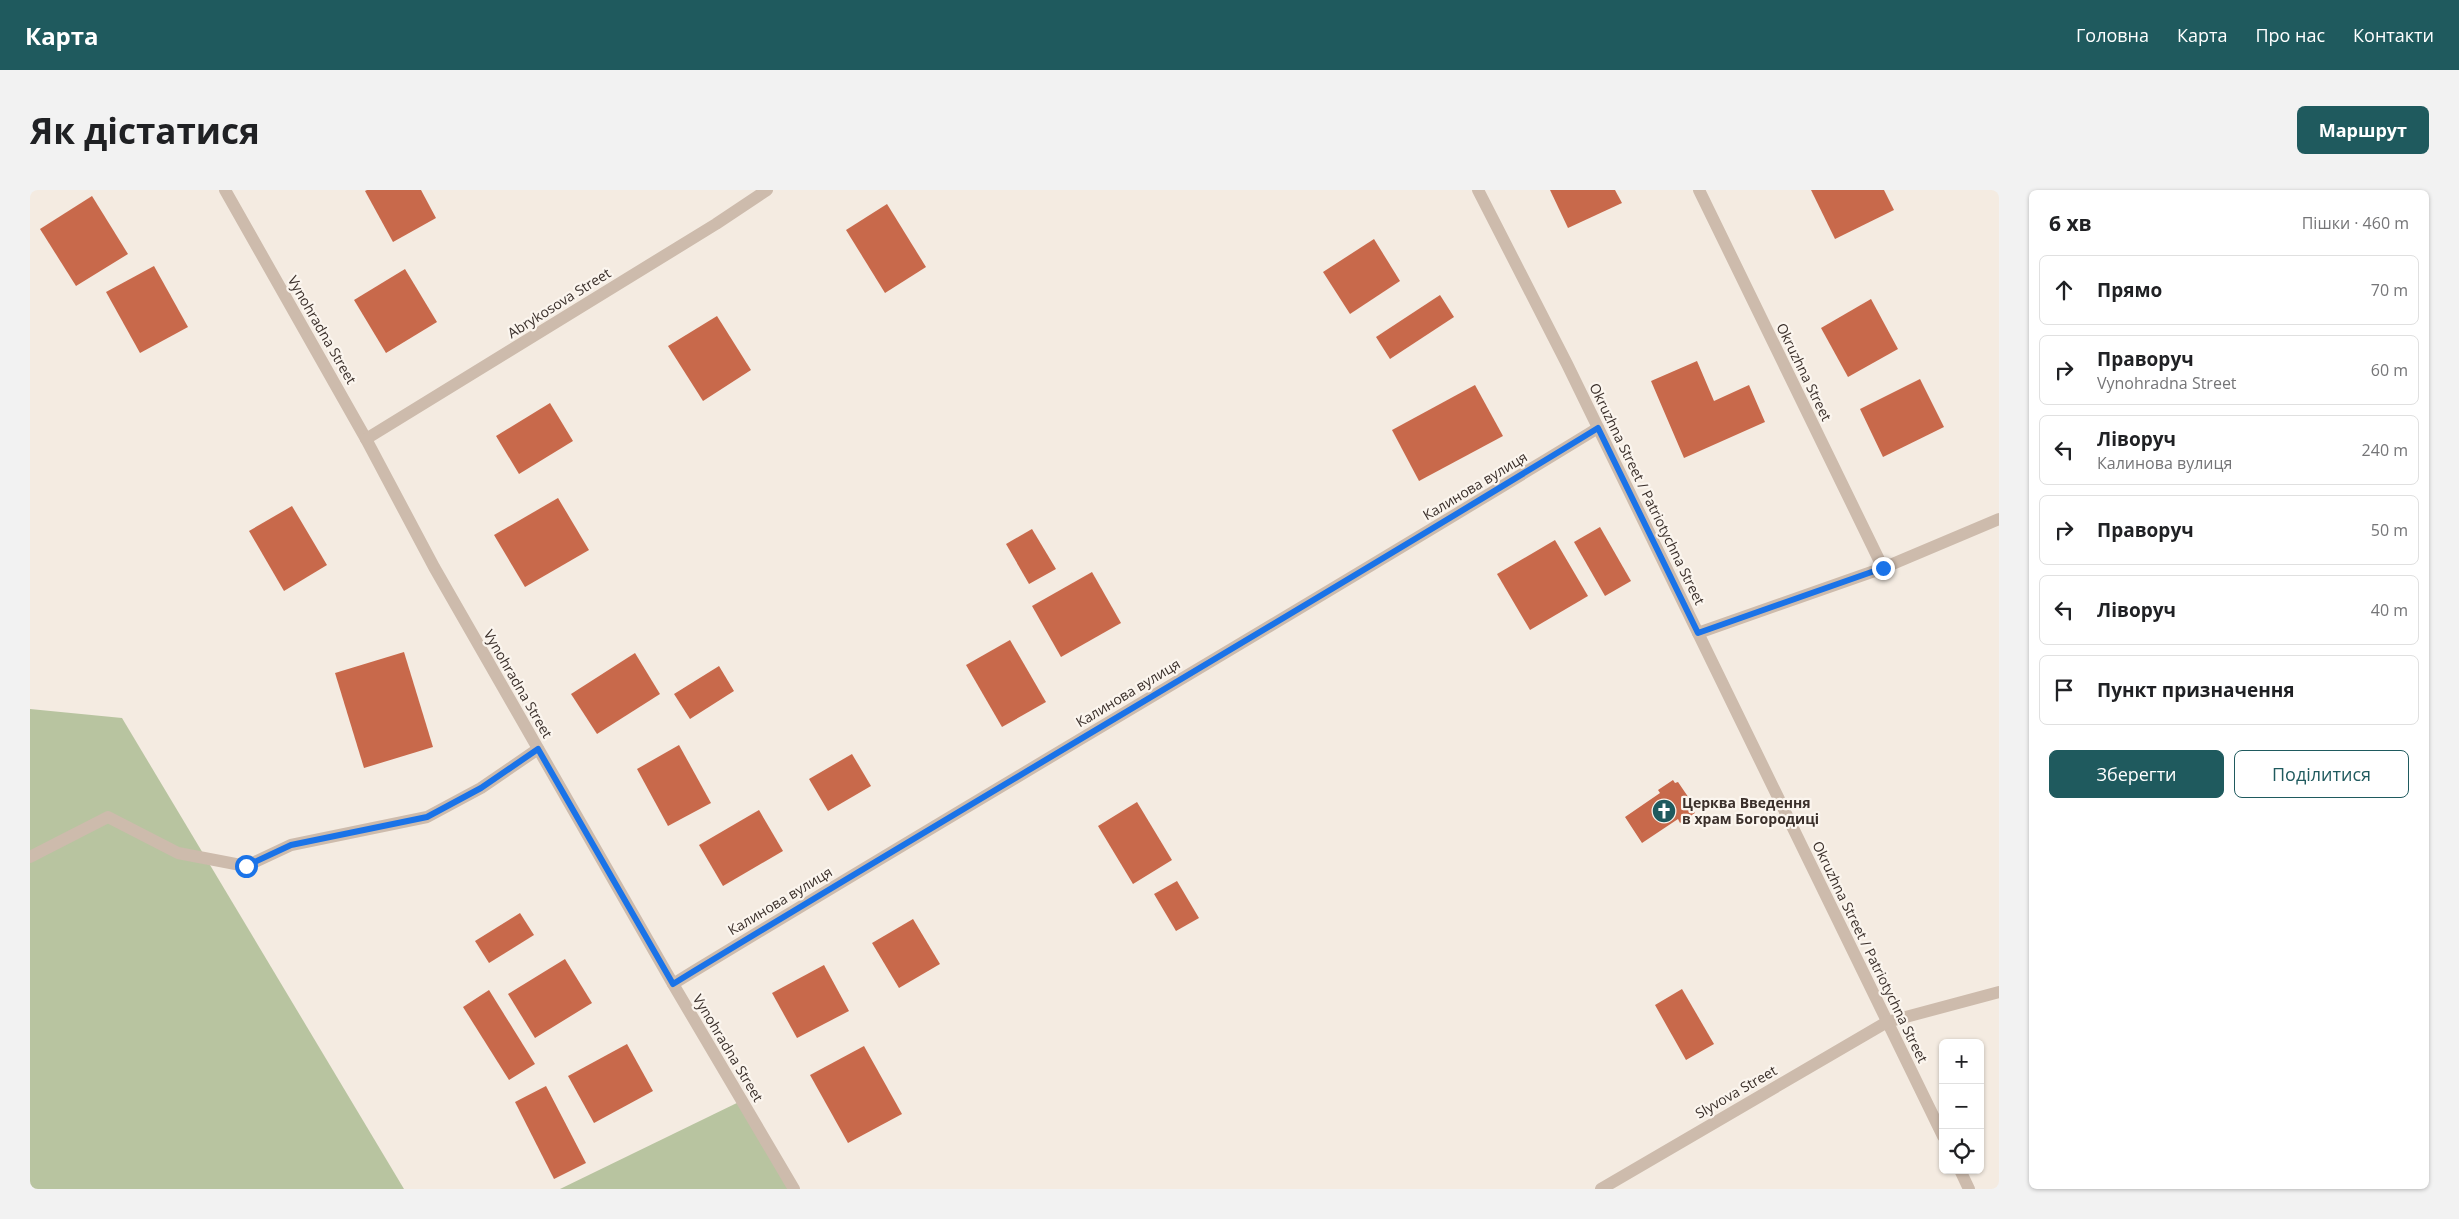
<!DOCTYPE html>
<html lang="uk">
<head>
<meta charset="utf-8">
<style>
  body { margin:0; font-family:"Open Sans",sans-serif; background:#f2f2f2; color:#202124 }
  .controls { position:absolute; right:15px; bottom:15px; display:grid; overflow:hidden; border-radius:8px; box-shadow:0 1px 4px #0004 }
  .controls button { width:45px; height:45px; display:grid; place-items:center; padding:0; border:0; border-bottom:1px solid #e0e0e0; background:#fff; color:#202124; font:25px sans-serif }
  .stop { position:absolute; width:15px; height:15px; margin:-11px; border:4px solid #1a73e8; border-radius:50%; background:#fff }
  .stop.end { background:#1a73e8; border-color:#fff; box-shadow:0 1px 5px #0008 }
  .list { margin:0; padding:0; list-style:none }
  h2 { display:flex; justify-content:space-between; align-items:center; height:65px; margin:0; padding:0 20px; font-size:21px }
  h2 small { font-size:16px; font-weight:400; color:#757577 }
  .list li { display:grid; grid-template-columns:32px 1fr auto; gap:15px; align-items:center; box-sizing:border-box; height:70px; margin:0 10px 10px; padding:0 10px; border:1px solid #e0e0e0; border-radius:8px }
  .list b { display:block; font-size:19px; white-space:nowrap }
  .list p { margin:0; font-size:16px; white-space:nowrap; color:#757577 }
  .list em { font-size:16px; font-style:normal; color:#757577 }
  .actions { display:flex; gap:10px; padding:15px 20px }
  .actions a { flex:1; padding:11px 0; border:1px solid #1f5a5e; border-radius:8px; text-align:center; font-size:18px; color:#1f5a5e }
  .actions .main { background:#1f5a5e; color:#fff }
  .icon { flex:none; width:28px; height:28px; fill:none; stroke:currentColor; stroke-width:2; stroke-linecap:round; stroke-linejoin:round }
  .map { position:relative; flex:none; width:1969px; height:999px; overflow:hidden; border-radius:8px }
  header { display:flex; align-items:center; gap:30px; box-sizing:border-box; height:70px; padding:0 25px; background:#1f5a5e; color:#fff }
  header strong { font-size:24px }
  nav { display:flex; gap:28px; margin-inline-start:auto; font-size:18px }
  .intro { display:flex; align-items:center; justify-content:space-between; box-sizing:border-box; height:120px; padding:0 30px }
  h1 { margin:0; font-size:35px }
  .button { padding:12px 22px; border-radius:8px; background:#1f5a5e; color:#fff; font-size:18px; font-weight:700 }
  main { display:flex; gap:30px; padding:0 30px }
  aside { flex:1; background:#fff; border-radius:8px; box-shadow:0 1px 4px #0004 }
  .map>svg:first-child { display:block }
  .green { fill:#b8c4a0 }
  .building { fill:#c8694b }
  .lines { fill:none; stroke-linecap:round; stroke-linejoin:round }
  .minor { stroke:#cdbbac; stroke-width:12 }
  .route { stroke:#1a73e8; stroke-width:6 }
  .labels { text-anchor:middle; stroke-width:4.5; stroke-linejoin:round; paint-order:stroke }
  .street-label { font-size:14px; fill:#3b302b; stroke:#fbf5ee }
  .poi-label { font-size:14px; font-weight:bold; fill:#3b302b; stroke:#fbf5ee; text-anchor:start }
</style>
</head>
<body>
<header>
<strong>Карта</strong>
<nav><a>Головна</a><a>Карта</a><a>Про нас</a><a>Контакти</a></nav>
</header>
<div class="intro"><h1>Як дістатися</h1><a class="button">Маршрут</a></div>
<main>
<div class="map">
<svg width="1969" height="999" viewBox="0 0 1969 999">
  <rect width="100%" height="100%" fill="#f4ebe1"/>
  <g class="green">
    <path d="M0,519l92,9 282,471h-374z"/>
    <path d="M713,910l51,89h-234z"/>
  </g>
  <g class="building">
    <path d="M337,0h54l15,28 -43,24 -28,-51z"/>
    <path d="M1520,0h65l7,13 -54,25z"/>
    <path d="M1781,0h73l10,20 -59,29z"/>
    <path d="M62,6l36,58 -52,32 -36,-57z"/>
    <path d="M857,14l39,63 -41,26 -39,-63z"/>
    <path d="M1344,49l26,42 -50,33 -27,-42z"/>
    <path d="M124,76l34,61 -48,26 -34,-61z"/>
    <path d="M375,79l32,53 -51,31 -32,-53z"/>
    <path d="M1410,105l14,22 -64,42 -14,-22z"/>
    <path d="M1841,109l27,50 -50,28 -27,-49z"/>
    <path d="M687,126l34,54 -48,31 -35,-55z"/>
    <path d="M1667,171l17,40 35,-16 16,37 -81,36 -33,-77z"/>
    <path d="M1890,189l24,48 -61,30 -23,-48z"/>
    <path d="M1445,195l28,51 -84,45 -27,-51z"/>
    <path d="M520,213l23,38 -54,33 -23,-38z"/>
    <path d="M528,308l31,52 -64,37 -31,-52z"/>
    <path d="M262,316l35,59 -43,26 -35,-60z"/>
    <path d="M1570,337l31,54 -26,15 -31,-54z"/>
    <path d="M1002,339l24,40 -27,15 -23,-40z"/>
    <path d="M1525,350l33,56 -58,34 -33,-56z"/>
    <path d="M1062,382l29,51 -60,34 -29,-51z"/>
    <path d="M980,450l36,62 -44,25 -36,-62z"/>
    <path d="M374,462l29,95 -69,21 -29,-95z"/>
    <path d="M605,463l25,41 -63,40 -26,-40z"/>
    <path d="M689,476l15,25 -44,28 -16,-25z"/>
    <path d="M649,555l32,58 -43,23 -31,-57z"/>
    <path d="M822,564l19,32 -43,25 -19,-32z"/>
    <path d="M1643,590l2,3 3,-1 17,25 -2,2 2,4 -15,10 -2,-4 -36,24 -17,-26 35,-24 -2,-3z"/>
    <path d="M1107,612l35,58 -39,24 -35,-58z"/>
    <path d="M729,620l24,41 -60,35 -24,-41z"/>
    <path d="M1147,691l22,37 -23,13 -22,-37z"/>
    <path d="M490,723l14,22 -45,28 -14,-22z"/>
    <path d="M883,729l27,45 -41,24 -27,-45z"/>
    <path d="M535,769l27,44 -57,35 -27,-44z"/>
    <path d="M794,775l25,46 -52,27 -25,-45z"/>
    <path d="M1652,799l32,55 -28,16 -31,-55z"/>
    <path d="M459,800l46,74 -26,16 -46,-73z"/>
    <path d="M597,854l26,47 -59,32 -26,-47z"/>
    <path d="M834,856l38,68 -54,29 -38,-68z"/>
    <path d="M516,896l40,77 -32,16 -39,-77z"/>
  </g>
  <g class="lines">
    <g class="minor">
      <path d="M195,0l141,249 68,128 239,417 121,205"/>
      <path d="M1448,0l89,174 376,772"/>
      <path d="M1669,0l184,378"/>
      <path d="M336,249l350,-215 51,-34"/>
      <path d="M1668,443l185,-65 116,-49"/>
      <path d="M0,667l78,-40 70,36 68,13 45,-21 136,-28 54,-29 57,-39"/>
      <path d="M643,794c307,-187 618,-368 925,-556"/>
      <path d="M1930,980l9,19"/>
      <path d="M1571,999l286,-167 112,-30"/>
    </g>
  </g>
  <g class="lines">
    <path class="route" d="M216,676l45,-21 136,-28 54,-29 57,-39 135,235c307,-187 618,-368 925,-556l100,205 185,-65"/>
  </g>
  <defs>
    <g id="church-disc" transform="scale(1.25)"><circle r="9.5" fill="#1f5a5e" stroke="#fbf5ee"/><path d="M-1.2-6h2.4v3.5h3.3v2.4h-3.3V6h-2.4V-.1h-3.3v-2.4h3.3Z" fill="#fff"/></g>
  </defs>
  <g fill-rule="evenodd">
    <use href="#church-disc" x="1634" y="621"/>
  </g>
  <g class="labels">
    <g class="street-label">
      <text transform="translate(529 113) rotate(-32)" y="5">Abrykosova Street</text>
      <text transform="translate(292 140) rotate(60)" y="5">Vynohradna Street</text>
      <text transform="translate(1774 182) rotate(64)" y="5">Okruzhna Street</text>
      <text transform="translate(1445 296) rotate(-31)" y="5">Калинова вулиця</text>
      <text transform="translate(1617 304) rotate(64)" y="5">Okruzhna Street / Patriotychna Street</text>
      <text transform="translate(488 494) rotate(60)" y="5">Vynohradna Street</text>
      <text transform="translate(1098 503) rotate(-31)" y="5">Калинова вулиця</text>
      <text transform="translate(750 711) rotate(-31)" y="5">Калинова вулиця</text>
      <text transform="translate(1840 762) rotate(64)" y="5">Okruzhna Street / Patriotychna Street</text>
      <text transform="translate(698 858) rotate(59)" y="5">Vynohradna Street</text>
      <text transform="translate(1706 902) rotate(-30)" y="5">Slyvova Street</text>
    </g>
    <g class="poi-label">
      <text x="1652" y="618">Церква Введення<tspan x="1652" dy="16">в храм Богородиці</tspan></text>
    </g>
  </g>
</svg>
<div class="controls">
<button>+</button>
<button>−</button>
<button><svg class="icon" aria-label="locate" viewBox="0 0 24 24"><circle cx="12" cy="12" r="6"/><path d="M12 2v4M12 18v4M2 12h4M18 12h4"/></svg></button>
</div>
<div class="stop" style="left:216px;top:676px"></div>
<div class="stop end" style="left:1853px;top:378px"></div>
</div>
<aside>
<h2>6 хв<small>Пішки · 460 m</small></h2>
<ul class="list">
<li><svg class="icon" aria-label="ahead" viewBox="0 0 24 24"><path d="M12 20V5M6 11l6-6 6 6"/></svg><div><b>Прямо</b></div><em>70 m</em></li>
<li><svg class="icon" aria-label="right" viewBox="0 0 24 24"><path d="M7 20v-9h11M14 6l5 5-5 5"/></svg><div><b>Праворуч</b><p>Vynohradna Street</p></div><em>60 m</em></li>
<li><svg class="icon" aria-label="left" viewBox="0 0 24 24"><path d="M17 20v-9H6M10 6l-5 5 5 5"/></svg><div><b>Ліворуч</b><p>Калинова вулиця</p></div><em>240 m</em></li>
<li><svg class="icon" aria-label="right" viewBox="0 0 24 24"><path d="M7 20v-9h11M14 6l5 5-5 5"/></svg><div><b>Праворуч</b></div><em>50 m</em></li>
<li><svg class="icon" aria-label="left" viewBox="0 0 24 24"><path d="M17 20v-9H6M10 6l-5 5 5 5"/></svg><div><b>Ліворуч</b></div><em>40 m</em></li>
<li><svg class="icon" aria-label="arrive" viewBox="0 0 24 24"><path d="M6 21V4h12l-3 4 3 4H6"/></svg><div><b>Пункт призначення</b></div></li>
</ul>
<div class="actions"><a class="main">Зберегти</a><a>Поділитися</a></div>
</aside>
</main>
</body>
</html>
